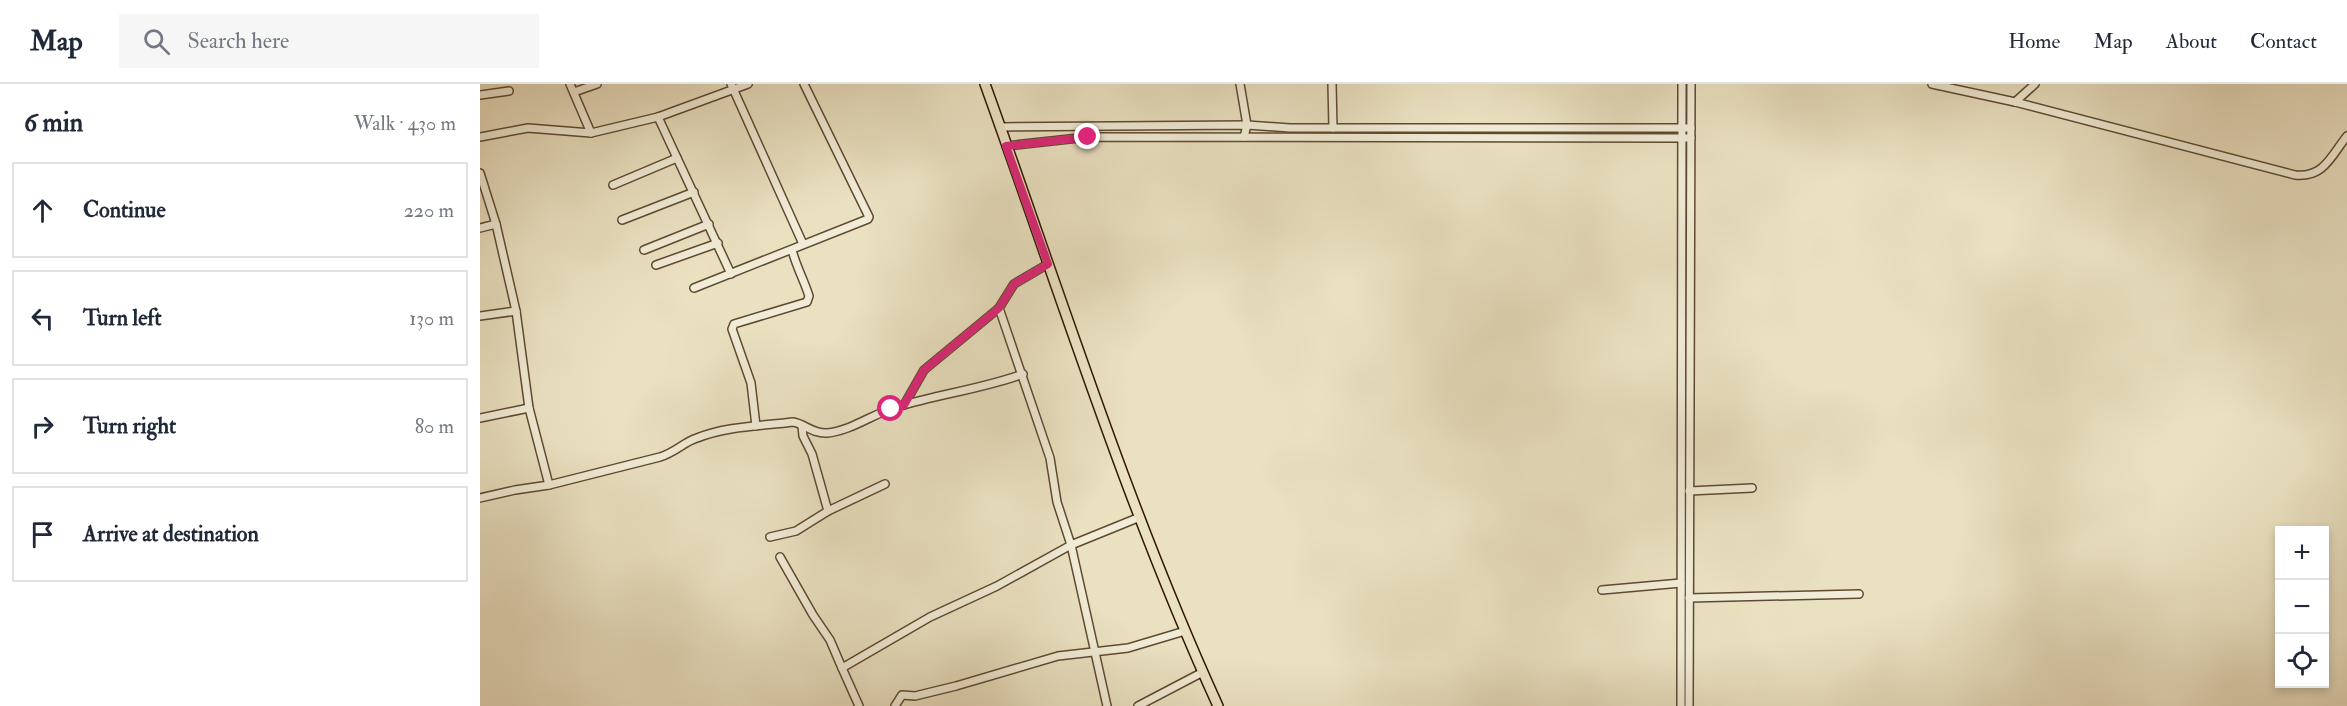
<!DOCTYPE html>
<html lang="en">
<head>
<meta charset="utf-8">
<style>
  body { margin:0; font-family:"IM FELL Double Pica",serif; background:#f6f6f7; color:#1f2937 }
  .controls { position:absolute; right:18px; bottom:18px; display:grid; overflow:hidden; border-radius:0px; box-shadow:0 3px 9px #0003 }
  .controls button { width:54px; height:54px; display:grid; place-items:center; padding:0; border:0; border-bottom:2px solid #e0e1e3; background:#fff; color:#1f2937; font:30px sans-serif }
  .stop { position:absolute; width:18px; height:18px; margin:-14px; border:4px solid #db2777; border-radius:50%; background:#fff }
  .stop.end { background:#db2777; border-color:#fff; box-shadow:0 2px 6px #0008 }
  .list { margin:0; padding:0; list-style:none }
  h2 { display:flex; justify-content:space-between; align-items:center; height:78px; margin:0; padding:0 24px; font-size:26px }
  h2 small { font-size:20px; font-weight:400; color:#747a83 }
  .list li { display:grid; grid-template-columns:39px 1fr auto; gap:18px; align-items:center; box-sizing:border-box; height:96px; margin:0 12px 12px; padding:0 12px; border:2px solid #e0e1e3; border-radius:0px }
  .list b { display:block; font-size:22px; white-space:nowrap }
  .list em { font-size:20px; font-style:normal; color:#747a83 }
  .icon { flex:none; width:33px; height:33px; fill:none; stroke:currentColor; stroke-width:2; stroke-linecap:round; stroke-linejoin:round }
  .map { position:relative; flex:none; width:1867px; height:622px; overflow:hidden }
  header { display:flex; align-items:center; gap:36px; box-sizing:border-box; height:84px; padding:0 30px; background:#fff; border-bottom:2px solid #e0e1e3 }
  header strong { font-size:28px }
  nav { display:flex; gap:33px; margin-inline-start:auto; font-size:21px }
  .search { width:420px; height:54px; background:#f6f6f7; display:flex; align-items:center; gap:15px; box-sizing:border-box; padding:0 21px; border-radius:0px; color:#747a83; font-size:22px }
  main { display:flex }
  aside { flex:1; background:#fff }
  .map>svg:first-child { display:block }
  .lines { fill:none; stroke-linecap:round; stroke-linejoin:round }
  .minor-casing { stroke:#5e4a30; stroke-width:10 }
  .major-casing { stroke:#301700; stroke-width:12 }
  .minor { stroke:#f1ecd7; stroke-width:7 }
  .major { stroke:#eae1c1; stroke-width:9 }
  .route { stroke:#db2777; stroke-width:8 }
</style>
</head>
<body>
<header>
<strong>Map</strong>
<div class="search"><svg class="icon" aria-label="search" viewBox="0 0 24 24"><circle cx="10" cy="10" r="6"/><path d="M15 15l6 6"/></svg>Search here</div>
<nav><a>Home</a><a>Map</a><a>About</a><a>Contact</a></nav>
</header>
<main>
<aside>
<h2>6 min<small>Walk · 430 m</small></h2>
<ul class="list">
<li><svg class="icon" aria-label="ahead" viewBox="0 0 24 24"><path d="M12 20V5M6 11l6-6 6 6"/></svg><div><b>Continue</b></div><em>220 m</em></li>
<li><svg class="icon" aria-label="left" viewBox="0 0 24 24"><path d="M17 20v-9H6M10 6l-5 5 5 5"/></svg><div><b>Turn left</b></div><em>130 m</em></li>
<li><svg class="icon" aria-label="right" viewBox="0 0 24 24"><path d="M7 20v-9h11M14 6l5 5-5 5"/></svg><div><b>Turn right</b></div><em>80 m</em></li>
<li><svg class="icon" aria-label="arrive" viewBox="0 0 24 24"><path d="M6 21V4h12l-3 4 3 4H6"/></svg><div><b>Arrive at destination</b></div></li>
</ul>
</aside>
<div class="map">
<svg width="1867" height="622" viewBox="0 0 1867 622">
  <rect width="100%" height="100%" fill="#eae1c1"/>
  <filter id="stains"><feTurbulence type="fractalNoise" baseFrequency=".00333" numOctaves="4"/><feColorMatrix values="0 0 0 0 .2 0 0 0 0 .09 0 0 0 0 .02 0 0 0 .5 -.17"/></filter>
  <radialGradient id="worn" r=".72"><stop offset=".6" stop-color="#630" stop-opacity="0"/><stop offset="1" stop-color="#630" stop-opacity=".3"/></radialGradient>
  <g class="lines">
    <g class="minor-casing">
      <g id="minor">
        <path d="M90,0l21,49"/>
        <path d="M251,0l72,160"/>
        <path d="M760,0l7,41 -3,12"/>
        <path d="M852,0l1,44"/>
        <path d="M1452,0l83,18 280,73c29,3 36,-19 52,-39"/>
        <path d="M94,8l23,-8"/>
        <path d="M0,11l29,-4"/>
        <path d="M1535,18l20,-18"/>
        <path d="M178,33l73,157"/>
        <path d="M520,43l247,-2 43,3h401"/>
        <path d="M0,53l48,-9 63,5 67,-16 90,-33"/>
        <path d="M526,62l82,-9 603,1"/>
        <path d="M0,89l16,51 20,87 13,97 20,77 111,-28c16,-5 24,-15 37,-19 30,-12 64,-12 96,-16 12,2 20,12 34,11 24,-2 47,-20 70,-26 42,-13 85,-18 126,-33"/>
        <path d="M133,101l64,-27"/>
        <path d="M142,136l72,-28"/>
        <path d="M0,144l16,-4"/>
        <path d="M164,166l65,-26"/>
        <path d="M568,180l-34,20 -15,24 51,150 7,44 14,43 36,161"/>
        <path d="M176,181l62,-22"/>
        <path d="M214,204l174,-69 1,-2 -65,-133"/>
        <path d="M0,232l36,-5"/>
        <path d="M424,321l20,-35 75,-62"/>
        <path d="M0,334l49,-10"/>
        <path d="M276,342l-5,-43 -19,-54 2,-5 73,-22 2,-6c-5,-16 -13,-30 -17,-46"/>
        <path d="M322,342l1,10 9,18 16,57"/>
        <path d="M1209,407l63,-3"/>
        <path d="M0,414l35,-8 34,-5"/>
        <path d="M290,453l26,-6 32,-20 57,-27"/>
        <path d="M300,473l33,58 17,25 12,28"/>
        <path d="M1122,506l79,-7"/>
        <path d="M1209,514l170,-4"/>
        <path d="M379,622l-17,-38 88,-51 67,-31 74,-41 69,-28"/>
        <path d="M415,622l7,-11 13,1 41,-10 102,-30 70,-8 57,-17"/>
        <path d="M658,622l65,-34"/>
        <path d="M1201,622l1,-622"/>
        <path d="M1209,622l2,-622"/>
      </g>
    </g>
    <g class="major-casing">
      <path id="major" d="M505,0c75,208 141,420 233,622"/>
    </g>
    <use href="#minor" class="minor"/>
    <use href="#major" class="major"/>
  </g>
  <g class="lines">
    <path class="route" d="M411,325l13,-4 20,-35 75,-62 15,-24 34,-20 -42,-118 82,-9"/>
  </g>
  <rect width="100%" height="100%" filter="url(#stains)"/>
  <rect width="100%" height="100%" fill="url(#worn)"/>
</svg>
<div class="controls">
<button>+</button>
<button>−</button>
<button><svg class="icon" aria-label="locate" viewBox="0 0 24 24"><circle cx="12" cy="12" r="6"/><path d="M12 2v4M12 18v4M2 12h4M18 12h4"/></svg></button>
</div>
<div class="stop" style="left:411px;top:325px"></div>
<div class="stop end" style="left:608px;top:53px"></div>
</div>
</main>
</body>
</html>
